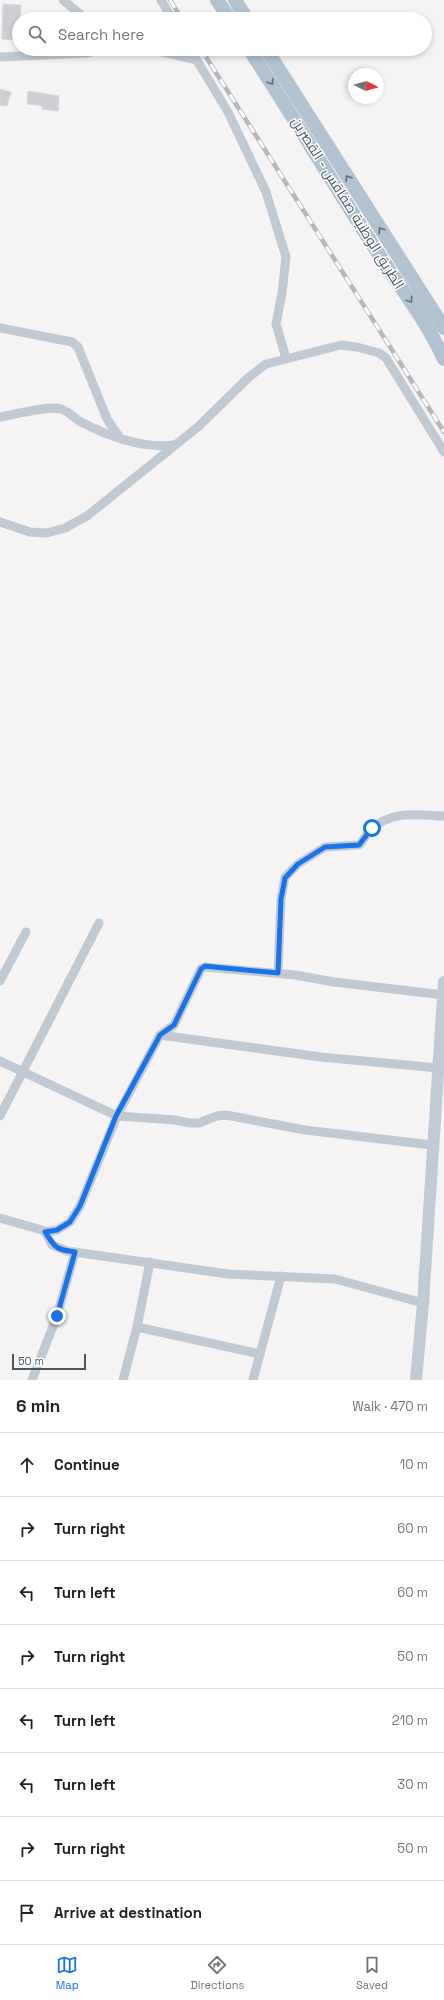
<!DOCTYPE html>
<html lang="en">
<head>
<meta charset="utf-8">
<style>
  body { margin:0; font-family:"Space Grotesk",Cairo,sans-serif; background:#f6f6f6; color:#202124 }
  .compass { position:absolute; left:348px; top:68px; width:36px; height:36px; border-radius:50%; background:#fff; box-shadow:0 2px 6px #0003; rotate:96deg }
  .scale { position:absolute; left:12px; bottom:10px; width:74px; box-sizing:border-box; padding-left:4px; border:2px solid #4a5661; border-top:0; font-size:11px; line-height:14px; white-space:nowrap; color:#4a5661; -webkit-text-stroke:3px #fff; paint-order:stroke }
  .stop { position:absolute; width:12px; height:12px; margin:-9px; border:3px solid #1a73e8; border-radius:50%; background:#fff }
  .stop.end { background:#1a73e8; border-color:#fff; box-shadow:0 1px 4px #0008 }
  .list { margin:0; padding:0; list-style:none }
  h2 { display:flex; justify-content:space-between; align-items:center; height:52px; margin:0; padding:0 16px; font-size:17px }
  h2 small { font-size:13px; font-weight:400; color:#757577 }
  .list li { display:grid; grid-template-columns:26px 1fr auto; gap:12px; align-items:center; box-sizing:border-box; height:64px; padding:0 16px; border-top:1px solid #e0e0e0 }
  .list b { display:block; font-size:15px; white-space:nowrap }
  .list em { font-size:13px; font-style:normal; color:#757577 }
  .icon { flex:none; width:22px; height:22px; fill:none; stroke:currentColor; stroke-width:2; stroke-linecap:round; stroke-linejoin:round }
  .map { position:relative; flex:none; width:444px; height:1380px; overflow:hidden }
  .search { position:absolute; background:#fff; box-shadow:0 2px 6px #0003; left:12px; right:12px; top:12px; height:44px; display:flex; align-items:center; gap:10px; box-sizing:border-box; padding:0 14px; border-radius:22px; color:#757577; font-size:15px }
  .sheet { height:564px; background:#fff }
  nav { display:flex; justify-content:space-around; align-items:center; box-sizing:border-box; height:56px; border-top:1px solid #e0e0e0; background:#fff; font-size:11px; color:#757577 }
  nav a { display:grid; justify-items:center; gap:2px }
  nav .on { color:#1a73e8 }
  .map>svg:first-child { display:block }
  .building { fill:#cdcfd5; stroke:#d7d9de }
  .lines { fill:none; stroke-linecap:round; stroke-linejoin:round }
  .minor { stroke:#c1cad2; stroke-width:9 }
  .secondary { stroke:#c1cbd6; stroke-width:12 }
  .primary { stroke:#b3c2d1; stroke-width:14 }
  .rail-casing { stroke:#b5b8bd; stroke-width:4.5 }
  .rail { stroke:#fff; stroke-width:3; stroke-dasharray:9; stroke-linecap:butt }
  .oneway { stroke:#64717d }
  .route { stroke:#1a73e8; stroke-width:5 }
  .labels { text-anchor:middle; stroke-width:3; stroke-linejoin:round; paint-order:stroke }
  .street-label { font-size:14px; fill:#4a5661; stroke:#fff }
</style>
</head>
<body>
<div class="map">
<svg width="444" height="1380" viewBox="0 0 444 1380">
  <rect width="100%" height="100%" fill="#f5f3f3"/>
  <g class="building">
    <path d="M3,4l18,1 -2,35 -17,-1z"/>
    <path d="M0,89l11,3 -4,14 -7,-1z"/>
    <path d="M28,91l31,5 -1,15 -16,-2 1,-2 -4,-2 -12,-1z"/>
  </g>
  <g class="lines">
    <g class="minor">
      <path d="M63,0l23,19"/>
      <path d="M161,0l11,19"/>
      <path d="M150,49l47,11"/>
      <path d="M190,49l38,63 38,80 20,65 -4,36 -6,31 10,34"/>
      <path d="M0,57l89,-4 9,-4"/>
      <path d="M0,328l72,14 6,5 29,72 13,19"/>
      <path d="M0,417c13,-2 49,-12 61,-8 7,2 13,9 20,13 29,15 62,27 94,23"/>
      <path d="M0,522l30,10 17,1 18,-5 22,-12 112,-90 50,-49 17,-13 75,-19 16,2 22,6 7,5 58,94"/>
      <path d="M278,973l3,-74 4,-22 13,-13 27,-17 34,-2c5,-5 8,-13 14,-17 20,-18 47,-13 71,-12"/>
      <path d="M0,981l26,-49"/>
      <path d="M160,1035l161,22 117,11"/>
      <path d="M0,1061l117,55 58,4 15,3h9l18,-7 9,-1 79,15 127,15"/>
      <path d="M0,1116l99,-193"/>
      <path d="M0,1218l42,12 4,3 6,12 15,6 161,23 107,5 88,24"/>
      <path d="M45,1232l12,-2 13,-8 10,-16 37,-90 43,-81 14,-10 27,-56 4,-2 90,8 39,7 110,13"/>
      <path d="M137,1327l123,27"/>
      <path d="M32,1380l25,-64 18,-64"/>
      <path d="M123,1380l14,-53 13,-65"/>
      <path d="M253,1380l28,-104"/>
    </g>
    <path class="secondary" d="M416,1380l7,-77 21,-321"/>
    <g class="primary">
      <path d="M217,0l13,19"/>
      <path d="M235,0l12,19"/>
      <path d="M249,49c45,69 87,139 131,207 22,34 47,66 64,103"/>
      <path d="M266,49l178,279"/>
    </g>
    <g class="rail-casing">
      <g id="rail">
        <path d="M170,0l12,19"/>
        <path d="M201,49l243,383"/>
      </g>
    </g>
    <use href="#rail" class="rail"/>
  </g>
  <defs><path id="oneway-chevron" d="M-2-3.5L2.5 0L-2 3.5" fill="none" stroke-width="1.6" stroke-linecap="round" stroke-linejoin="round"/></defs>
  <g class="oneway">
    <use href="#oneway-chevron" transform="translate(271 82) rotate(57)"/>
    <use href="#oneway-chevron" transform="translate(348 178) rotate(-122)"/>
    <use href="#oneway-chevron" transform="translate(381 230) rotate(-123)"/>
    <use href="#oneway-chevron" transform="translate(410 300) rotate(56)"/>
  </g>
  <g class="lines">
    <path class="route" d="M57,1316l18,-64c-21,-3 -19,-4 -30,-20l12,-2 13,-8 10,-16 36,-90 44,-81 14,-10 27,-56 4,-3 9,1 64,6 3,-74 4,-21 13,-14 27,-17 34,-2 13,-17"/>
  </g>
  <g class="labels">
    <g class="street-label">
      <text transform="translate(348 203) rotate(58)" y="5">الطريق الوطنية صفاقس - القصرين</text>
    </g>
  </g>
</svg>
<svg class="compass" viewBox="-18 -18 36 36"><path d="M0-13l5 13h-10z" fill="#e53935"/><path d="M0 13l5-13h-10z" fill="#757577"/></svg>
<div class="scale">50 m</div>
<div class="stop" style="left:372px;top:828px"></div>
<div class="stop end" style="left:57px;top:1316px"></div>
<div class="search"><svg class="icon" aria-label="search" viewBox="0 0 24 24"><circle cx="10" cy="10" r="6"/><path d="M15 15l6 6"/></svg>Search here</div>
</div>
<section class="sheet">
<h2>6 min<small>Walk · 470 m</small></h2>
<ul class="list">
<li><svg class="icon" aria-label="ahead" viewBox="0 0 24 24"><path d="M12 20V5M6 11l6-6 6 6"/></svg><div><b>Continue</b></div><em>10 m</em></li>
<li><svg class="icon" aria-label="right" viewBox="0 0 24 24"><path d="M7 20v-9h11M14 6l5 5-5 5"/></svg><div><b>Turn right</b></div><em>60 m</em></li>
<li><svg class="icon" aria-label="left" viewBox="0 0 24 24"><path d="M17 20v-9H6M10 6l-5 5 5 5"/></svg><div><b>Turn left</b></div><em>60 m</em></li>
<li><svg class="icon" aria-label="right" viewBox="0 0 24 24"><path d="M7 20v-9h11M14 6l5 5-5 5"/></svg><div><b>Turn right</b></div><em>50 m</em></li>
<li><svg class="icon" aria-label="left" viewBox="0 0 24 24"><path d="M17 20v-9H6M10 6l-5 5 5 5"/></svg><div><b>Turn left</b></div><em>210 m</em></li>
<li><svg class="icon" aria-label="left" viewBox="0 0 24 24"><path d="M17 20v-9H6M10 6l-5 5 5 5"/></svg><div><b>Turn left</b></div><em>30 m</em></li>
<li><svg class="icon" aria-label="right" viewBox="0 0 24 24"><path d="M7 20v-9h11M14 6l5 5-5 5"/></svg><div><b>Turn right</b></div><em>50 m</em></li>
<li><svg class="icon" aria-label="arrive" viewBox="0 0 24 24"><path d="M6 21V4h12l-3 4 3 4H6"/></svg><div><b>Arrive at destination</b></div></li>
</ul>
</section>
<nav>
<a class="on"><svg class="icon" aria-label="map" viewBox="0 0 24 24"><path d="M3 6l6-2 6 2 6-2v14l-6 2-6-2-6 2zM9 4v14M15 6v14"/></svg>Map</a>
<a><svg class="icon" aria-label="directions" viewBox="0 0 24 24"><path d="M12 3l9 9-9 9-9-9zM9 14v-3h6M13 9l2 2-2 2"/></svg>Directions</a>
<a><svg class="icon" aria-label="saved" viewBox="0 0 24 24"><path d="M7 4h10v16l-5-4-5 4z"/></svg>Saved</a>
</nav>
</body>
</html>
